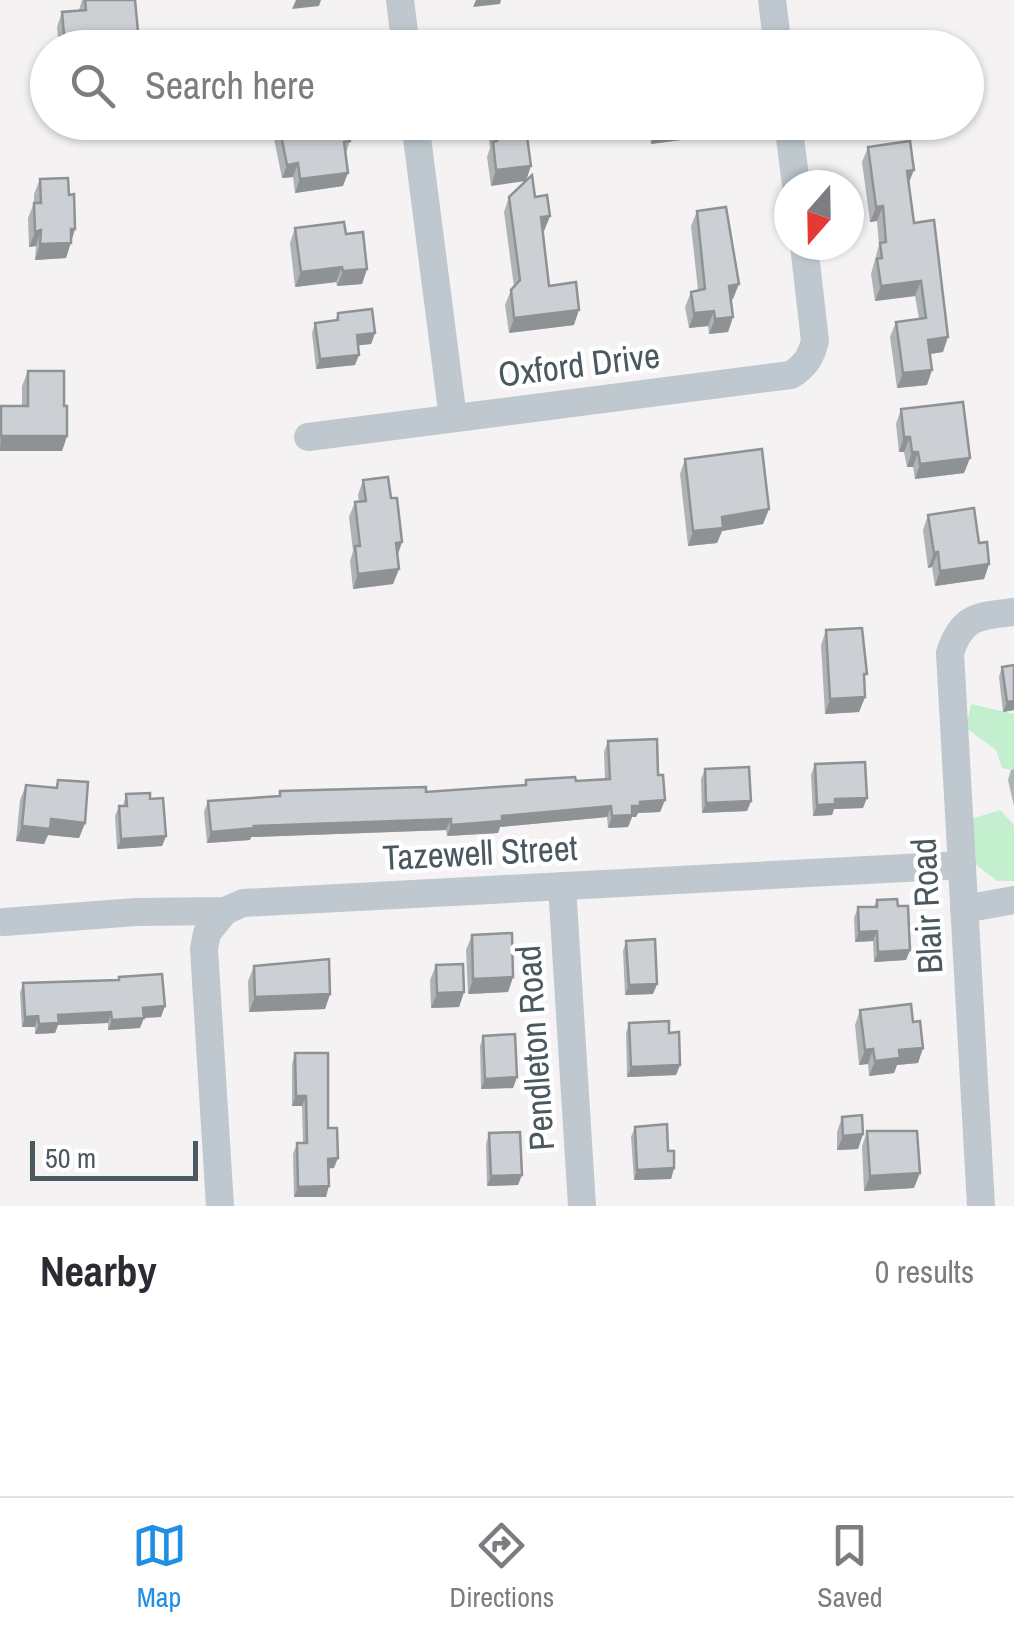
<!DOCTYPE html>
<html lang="en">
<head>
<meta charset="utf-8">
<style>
  body { margin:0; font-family:"Archivo Narrow",sans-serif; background:#f2f2f3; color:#2b2b33 }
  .compass { position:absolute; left:774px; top:170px; width:90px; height:90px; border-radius:50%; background:#fff; box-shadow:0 2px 8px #0004; rotate:200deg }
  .scale { position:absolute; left:30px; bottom:25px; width:168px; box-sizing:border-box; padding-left:10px; border:5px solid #4a585f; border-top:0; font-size:28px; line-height:35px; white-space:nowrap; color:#4a585f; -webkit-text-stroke:8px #fff; paint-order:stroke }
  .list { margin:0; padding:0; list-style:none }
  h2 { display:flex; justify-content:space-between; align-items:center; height:130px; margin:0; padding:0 40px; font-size:42px }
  h2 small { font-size:32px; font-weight:400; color:#7c7c81 }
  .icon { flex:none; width:55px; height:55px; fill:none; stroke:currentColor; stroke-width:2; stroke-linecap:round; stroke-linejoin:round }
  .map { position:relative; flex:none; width:1014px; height:1206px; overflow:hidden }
  .search { position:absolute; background:#fff; box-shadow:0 2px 8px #0004; left:30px; right:30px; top:30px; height:110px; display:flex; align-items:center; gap:25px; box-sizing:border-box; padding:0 35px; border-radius:55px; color:#7c7c81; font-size:38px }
  .sheet { height:290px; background:#fff }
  nav { display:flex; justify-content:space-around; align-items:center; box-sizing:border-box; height:140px; border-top:2px solid #e1e1e2; background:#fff; font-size:28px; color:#7c7c81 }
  nav a { display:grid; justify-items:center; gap:5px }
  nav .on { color:#1e8fe2 }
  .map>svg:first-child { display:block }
  .green { fill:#c3efce }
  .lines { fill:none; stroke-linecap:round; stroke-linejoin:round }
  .minor { stroke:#bec8ce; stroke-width:28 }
  .wall { fill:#afb3b6 }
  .shaded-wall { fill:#8f9294 }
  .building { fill:#ccd0d4; stroke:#8f9294; stroke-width:2.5 }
  .labels { text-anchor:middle; stroke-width:9; stroke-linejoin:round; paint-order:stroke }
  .street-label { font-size:35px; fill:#4a585f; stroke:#fff }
</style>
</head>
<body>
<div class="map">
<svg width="1014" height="1206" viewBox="0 0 1014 1206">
  <rect width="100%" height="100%" fill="#f4f2f2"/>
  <g class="green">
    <path d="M971,704l43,10v57l-12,-3 -6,-18 -30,-22z"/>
    <path d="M1000,810l14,15v56h-17l-32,-25 6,-37z"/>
  </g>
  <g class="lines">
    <g class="minor">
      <path d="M400,0l6,48"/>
      <path d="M772,0l6,48"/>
      <path d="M415,122l38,296"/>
      <path d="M788,122l8,63"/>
      <path d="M308,437l483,-62c14,-9 20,-18 24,-34l-11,-96"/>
      <path d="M562,886l20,320"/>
      <path d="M964,909l50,-9"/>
      <path d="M4,922l132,-10 89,-1 18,-8 719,-38"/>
      <path d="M220,1206l-16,-257 3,-16 18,-22"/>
      <path d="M981,1206l-31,-553c12,-38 30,-37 64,-41"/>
    </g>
  </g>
  <g class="wall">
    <path d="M82,0h53l-2,47 -74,1 -2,-21 5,-15 17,-2z"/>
    <path d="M487,122h39l-35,64 -4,-29 3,-9z"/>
    <path d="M648,122h68l-5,14 -60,8z"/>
    <path d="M279,125l71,16 -4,12 -3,33 -48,7 -2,-16 -11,1 -8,-39z"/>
    <path d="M868,147l41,38 5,38 29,129 -13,2 -3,31 -30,3 -7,-51 6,-15 23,-3 -4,-23 -40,5 -4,-27 8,-29 -2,-24 -7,1 -8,-60z"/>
    <path d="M40,179l29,16 6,34 -9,29 -31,2 1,-14 -7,1 -1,-29 6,-15v-9z"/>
    <path d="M509,197h26l15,19 -6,15 -2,1 7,54 25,39 -65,8 -4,-28 6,-15 3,-3 -10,-75z"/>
    <path d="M697,211l36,88h-2l2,18 -5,15 -19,2 -1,-8 -19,2 -4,-21 6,-15 7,-2 -7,-64z"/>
    <path d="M295,228l51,6 21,35 -5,15 -25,2 -1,-4 -41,5 -5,-44z"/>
    <path d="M338,313l37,20 -4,11 -13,1 -3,20 -39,4 -4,-36 3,-10 20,-2z"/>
    <path d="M28,371l36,35 3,30 -5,15h-62v-44l22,-1v-20z"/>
    <path d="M901,409l69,49 -6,15 -49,6 -2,-12h-6l-3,-15h-5l-3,-28z"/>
    <path d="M685,459l84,50 -6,15 -41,7 -5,12 -29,3 -8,-72z"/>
    <path d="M363,480l28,18 11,44 -5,14 2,13 -6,15 -40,5 -3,-28 3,-10 -4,-34 6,-15h4l-1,-7z"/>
    <path d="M928,515l51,28 10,21 -5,15 -49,7 -3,-19 -4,1 -5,-38z"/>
    <path d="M826,630l38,51 1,16 -6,15 -34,2 -4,-69z"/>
    <path d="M1014,665v45l-11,2 -4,-35 3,-10z"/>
    <path d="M608,741l50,34 7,25 -5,12 -22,1 -2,4h-4l-4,10 -20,1 -1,-11 -107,10 -2,6 -51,3 -1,-6 -195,7 -1,3 -43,3 -3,-31 4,-11 70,-5 2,-5 146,1 98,-7 2,-5 50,1 29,-2 -1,-27z"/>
    <path d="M815,764l48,44 -29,1 -2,6 -19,1 -2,-41z"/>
    <path d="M705,769l46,32 -4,10 -45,2 -1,-34z"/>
    <path d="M1014,769v37l-6,-26 3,-10z"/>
    <path d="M58,780l27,43 -6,15 -31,-3 -4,9 -28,-3 4,-41 6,-15 29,3z"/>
    <path d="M126,794l24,5 16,37 -4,10 -45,3 -2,-33 4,-10h4z"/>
    <path d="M877,900l21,6 12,44 -4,10 -32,2 -1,-21 -18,1 -1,-24 4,-11h16z"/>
    <path d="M472,935l41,42 -5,15 -40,2 -2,-44z"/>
    <path d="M626,941l31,43 -4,10 -28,1 -2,-44z"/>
    <path d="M436,965l28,27 -5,15 -28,1 -1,-28z"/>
    <path d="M254,966l76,28 -5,15 -76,3 -1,-31z"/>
    <path d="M119,977l42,40 -18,1 -3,10 -32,2v-7l-50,2 -3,8 -20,1v-7h-13l-2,-34 3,-10 94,-3z"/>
    <path d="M860,1010l53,12 10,26 -5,15 -21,2 -3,8 -25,3 -1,-12 -9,1 -4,-40z"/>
    <path d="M629,1023l40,10 11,32 -4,10 -49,2 -1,-44z"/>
    <path d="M483,1036l34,41 -4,11 -32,1 -1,-43z"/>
    <path d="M295,1053l33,75 6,40h-5l-3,29h-32l-1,-43 4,-11h6l-1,-37h-10v-42z"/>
    <path d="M842,1117l21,17 -5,15 -21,1v-18z"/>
    <path d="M635,1127l33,24 6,17 -3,11 -37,1 -3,-43z"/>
    <path d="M867,1131l47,57 -50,3 -2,-45z"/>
    <path d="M489,1133l29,52 -31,1 -1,-42z"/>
  </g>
  <g class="shaded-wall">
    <path d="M296,0h25l-2,6 -27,3z"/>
    <path d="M476,0h25l-1,4 -27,3z"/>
    <path d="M138,32l-5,15 -69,1 1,-3 41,-10z"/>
    <path d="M705,122h11l-5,14 -60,8 5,-15z"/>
    <path d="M298,163l-5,14 -11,1 5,-13z"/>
    <path d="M531,166l-5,15 -35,5 5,-16z"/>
    <path d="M914,170l-6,15 -1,-14z"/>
    <path d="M348,173l-5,13 -48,7 5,-14z"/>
    <path d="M883,206l-6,15 -7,1 6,-15z"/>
    <path d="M550,216l-6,15 -9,1 6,-15z"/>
    <path d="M71,229h4l-9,29 -31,2 5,-16z"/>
    <path d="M41,230l-5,16 -7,1 6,-15z"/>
    <path d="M342,267l-6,15 -41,5 6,-15z"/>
    <path d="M367,269l-5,15 -25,2 6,-15z"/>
    <path d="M921,281l-6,15 -40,5 6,-15z"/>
    <path d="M739,284l-6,15 -10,2 6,-15z"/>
    <path d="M579,310l-5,15 -65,8 5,-15z"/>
    <path d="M714,311l-6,15 -19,2 5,-15z"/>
    <path d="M733,317l-5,15 -19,2 6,-15z"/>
    <path d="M375,333l-4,11 -18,2 4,-11z"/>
    <path d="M948,337l-5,15 -20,3 5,-15z"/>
    <path d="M359,355l-4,10 -39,4 4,-10z"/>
    <path d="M932,370l-5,15 -30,3 6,-15z"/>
    <path d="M1,436h66l-5,15h-62z"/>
    <path d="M904,437h6l-6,15h-5z"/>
    <path d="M912,452h6l-5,15h-6z"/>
    <path d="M970,458l-6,15 -49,6 5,-15z"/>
    <path d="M769,509l-6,15 -41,7 -5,12 -29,3 5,-15 29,-14z"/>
    <path d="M402,542l-5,15 -1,-14z"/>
    <path d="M938,552l-6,15 -4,1 6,-15z"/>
    <path d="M989,564l-5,15 -49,7 5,-15z"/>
    <path d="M399,569l-6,15 -40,5 5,-15z"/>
    <path d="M865,697l-6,15 -34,2 5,-15z"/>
    <path d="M1014,701v9l-11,2 4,-10z"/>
    <path d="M867,798l-4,10 -29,1 -2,6 -19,1 4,-11 18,-6z"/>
    <path d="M665,800l-5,12 -22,1 -2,4h-4l-4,10 -20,1 4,-12 28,-14z"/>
    <path d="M751,801l-4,10 -45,2 4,-10z"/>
    <path d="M611,806l-4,11 -107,10 -2,6 -51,3 4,-11 51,-9z"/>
    <path d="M51,819l34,4 -6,15 -31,-3 -4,9 -28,-3 6,-15z"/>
    <path d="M451,819l-5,11 -195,7 -1,3 -43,3 4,-11 43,-6z"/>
    <path d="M166,836l-4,10 -45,3 4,-10z"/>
    <path d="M877,931l-4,10 -18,1 4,-10z"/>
    <path d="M910,950l-4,10 -32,2 4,-10z"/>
    <path d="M513,977l-5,15 -40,2 5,-15z"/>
    <path d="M657,984l-4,10 -28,1 4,-10z"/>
    <path d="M464,992l-5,15 -28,1 6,-15z"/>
    <path d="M330,994l-5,15 -76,3 6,-15z"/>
    <path d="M165,1006l-4,11 -22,1 4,-10z"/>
    <path d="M111,1012l-3,11 -50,2 -3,8 -20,1 4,-10 19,-9z"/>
    <path d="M38,1016l-3,11h-13l3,-10z"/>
    <path d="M144,1018l-4,10 -32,2 4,-10z"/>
    <path d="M923,1048l-5,15 -21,2 -3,8 -25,3 6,-15 24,-11z"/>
    <path d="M873,1049l-5,15 -9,1 6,-15z"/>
    <path d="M680,1065l-4,10 -49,2 4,-10z"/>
    <path d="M517,1077l-4,11 -32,1 4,-10z"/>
    <path d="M296,1096h10l-4,10h-10z"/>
    <path d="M863,1134l-5,15 -21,1 6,-14z"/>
    <path d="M338,1158l-4,10 -9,1 3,-10z"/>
    <path d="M674,1168l-3,11 -37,1 3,-10z"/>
    <path d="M920,1173l-6,15 -50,3 6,-15z"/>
    <path d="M522,1175l-4,10 -31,1 4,-10z"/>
    <path d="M329,1186l-3,11h-32l4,-10z"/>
  </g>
  <g class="building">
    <path d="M85,0h50l3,32 -32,3v6l-41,4 -3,-33 24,-2z"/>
    <path d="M300,122h47l3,19 -6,1 4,31 -48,6 -2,-16 -11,2 -8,-40z"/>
    <path d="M494,122h31l6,44 -35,4 -3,-28 4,-1z"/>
    <path d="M655,122h50l-49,7z"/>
    <path d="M910,141l4,29 -7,1 7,52 20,-3 14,117 -20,3 4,30 -29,3 -7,-51 30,-4 -5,-37 -40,5 -4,-27 5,-1 -2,-15 6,-1 -3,-36 -7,1 -8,-60z"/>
    <path d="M532,175l3,22 12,-2 3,21 -9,1 8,69 27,-4 3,28 -65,8 -3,-28 9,-10 -11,-83z"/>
    <path d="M68,178l1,17 5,-1 1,35h-4v14l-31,1 1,-14 -6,2 -1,-29h7l-1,-24z"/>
    <path d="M726,207l13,77 -10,2 4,31 -18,2 -1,-8 -20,2 -3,-21 14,-3 -8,-78z"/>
    <path d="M344,222l2,12 17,-2 4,37 -24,2 -1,-4 -41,5 -6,-44z"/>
    <path d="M372,309l3,24 -18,2 2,20 -39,4 -5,-36 23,-3v-7z"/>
    <path d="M28,371h36v35h3v30h-66v-30h27z"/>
    <path d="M963,402l7,56 -50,6 -2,-12h-6l-2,-15h-6l-3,-28z"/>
    <path d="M762,449l7,60 -47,8 1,11 -30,3 -8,-72z"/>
    <path d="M388,477l3,21h6l5,44 -6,1 3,26 -41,5 -3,-28h5l-5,-44 11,-1 -3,-21z"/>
    <path d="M974,508l5,35 8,-1 2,22 -49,7 -2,-19 -4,1 -6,-38z"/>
    <path d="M862,628l5,46h-3l1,23 -35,2 -4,-69z"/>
    <path d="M1014,665v36l-7,1 -5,-35z"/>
    <path d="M657,739l1,36h5l2,25 -25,2v4h-8v9l-20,1 -1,-10 -109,10v5l-51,4v-6l-197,7 1,2 -44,4 -3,-31 72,-5v-5l146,-4v5l100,-7v-5l49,-3 1,4 34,-2 -2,-38z"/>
    <path d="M865,762l2,36 -32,1v5l-18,1 -2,-41z"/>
    <path d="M749,767l2,34 -45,2 -1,-34z"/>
    <path d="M58,780l30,2 -3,41 -34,-4 -1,10 -28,-3 4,-41 31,3z"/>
    <path d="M150,793v6l13,-1 3,38 -45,3 -2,-33h8l-1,-12z"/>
    <path d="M897,899l1,7h10l2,44 -32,2 -1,-21 -18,1 -1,-25h19v-7z"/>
    <path d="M512,933l1,44 -40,2 -1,-44z"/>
    <path d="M655,939l2,45 -28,1 -3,-44z"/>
    <path d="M329,959l1,35 -75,3 -1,-31z"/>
    <path d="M463,964l1,28 -27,1 -1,-28z"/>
    <path d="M162,974l3,32 -22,2 1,10 -32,2 -1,-8 -53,3 1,8 -20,1 -1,-8 -13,1 -2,-34 96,-3v-3z"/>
    <path d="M911,1004l2,18 7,-1 3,27 -24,2 1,8 -25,3 -2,-12 -8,1 -5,-40z"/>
    <path d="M669,1021v12l10,-1 1,33 -49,2 -2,-44z"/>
    <path d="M515,1034l2,43 -32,2 -2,-43z"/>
    <path d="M295,1053h33v75h9l1,30 -10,1 1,27 -31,1 -1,-44h10l-1,-47h-10z"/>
    <path d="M862,1115l1,19 -20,2 -1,-19z"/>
    <path d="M667,1124l1,27h6v17l-37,2 -2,-43z"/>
    <path d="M867,1131h50l3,42 -50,3z"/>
    <path d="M520,1132l2,43 -31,1 -2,-43z"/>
  </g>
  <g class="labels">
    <g class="street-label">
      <text transform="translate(579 365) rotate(-7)" y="12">Oxford Drive</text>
      <text transform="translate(480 853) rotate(-3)" y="12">Tazewell Street</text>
      <text transform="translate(927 906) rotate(-93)" y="12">Blair Road</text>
      <text transform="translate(535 1048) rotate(-94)" y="12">Pendleton Road</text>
    </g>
  </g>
</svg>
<svg class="compass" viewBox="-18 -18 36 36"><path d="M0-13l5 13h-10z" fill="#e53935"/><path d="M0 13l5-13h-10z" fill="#7c7c81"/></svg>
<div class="scale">50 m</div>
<div class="search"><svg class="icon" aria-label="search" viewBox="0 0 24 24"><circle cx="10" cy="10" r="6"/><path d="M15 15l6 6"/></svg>Search here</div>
</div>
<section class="sheet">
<h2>Nearby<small>0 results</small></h2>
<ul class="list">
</ul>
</section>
<nav>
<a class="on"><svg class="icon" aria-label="map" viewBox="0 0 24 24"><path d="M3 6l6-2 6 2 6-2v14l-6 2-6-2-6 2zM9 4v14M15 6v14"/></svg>Map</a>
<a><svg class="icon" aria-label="directions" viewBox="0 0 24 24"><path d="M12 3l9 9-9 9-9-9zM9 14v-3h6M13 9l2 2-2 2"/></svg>Directions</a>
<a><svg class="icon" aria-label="saved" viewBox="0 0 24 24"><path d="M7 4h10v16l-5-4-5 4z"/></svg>Saved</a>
</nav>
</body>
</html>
